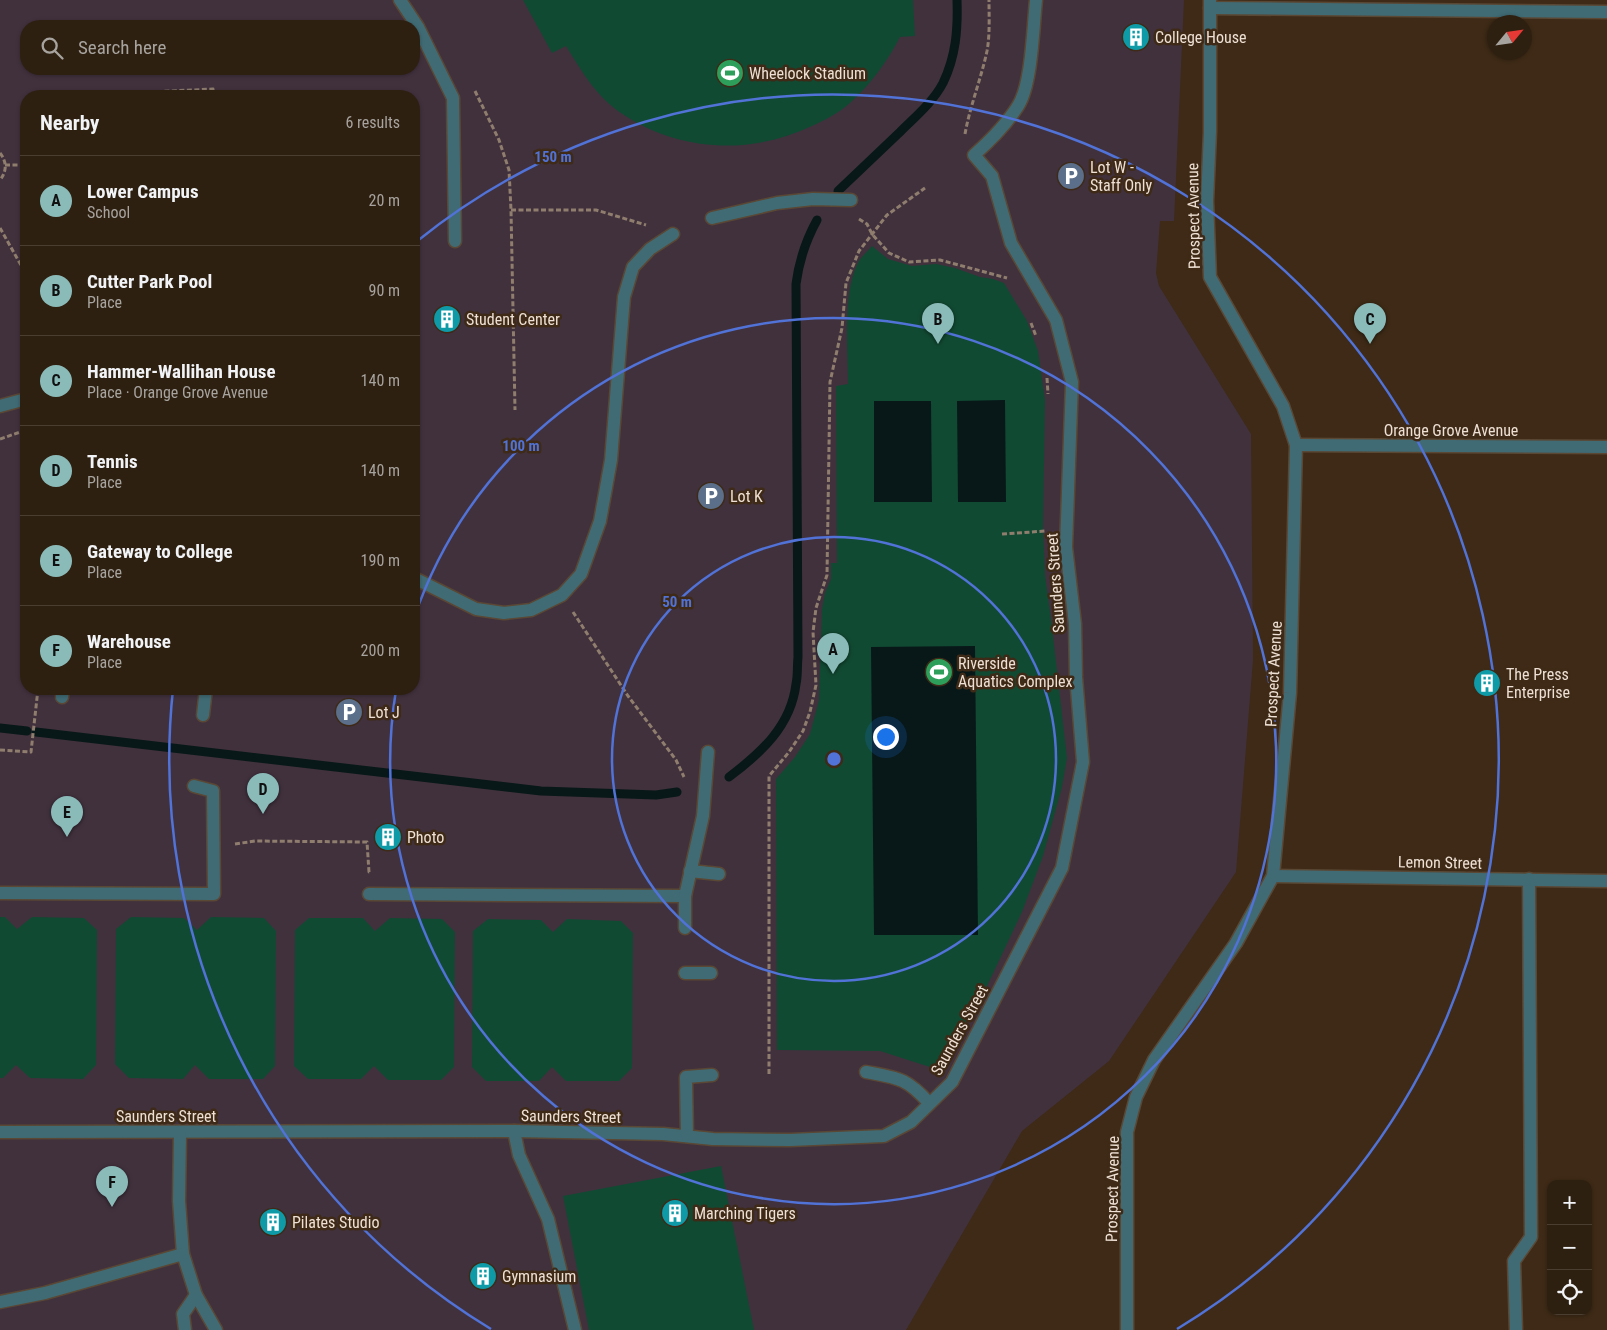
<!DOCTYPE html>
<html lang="en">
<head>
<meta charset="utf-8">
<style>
  body { margin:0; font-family:"Roboto Condensed",sans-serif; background:#362819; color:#f1f3f6 }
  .controls { position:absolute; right:15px; bottom:15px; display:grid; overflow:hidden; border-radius:10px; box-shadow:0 1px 4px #0004 }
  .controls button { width:45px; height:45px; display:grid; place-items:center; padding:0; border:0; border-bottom:1px solid #493e30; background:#2e2010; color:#f1f3f6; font:25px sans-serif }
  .compass { position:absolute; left:1487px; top:15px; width:45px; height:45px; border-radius:50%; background:#2e2010; box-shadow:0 1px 4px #0004; rotate:61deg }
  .you { position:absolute; left:885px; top:736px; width:18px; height:18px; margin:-12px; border:4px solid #fff; border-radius:50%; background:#1a73e8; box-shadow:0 0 0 8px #1a73e833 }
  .badge { display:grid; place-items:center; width:32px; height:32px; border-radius:50%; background:#8bbbb9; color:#111; font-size:16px; font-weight:700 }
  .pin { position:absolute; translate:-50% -41px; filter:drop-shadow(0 1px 2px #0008) }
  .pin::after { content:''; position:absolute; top:26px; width:18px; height:15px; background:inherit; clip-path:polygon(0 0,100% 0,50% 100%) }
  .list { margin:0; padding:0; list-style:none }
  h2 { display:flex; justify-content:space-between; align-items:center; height:65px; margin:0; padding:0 20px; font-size:21px }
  h2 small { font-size:16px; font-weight:400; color:#a7a39f }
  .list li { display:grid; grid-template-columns:32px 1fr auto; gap:15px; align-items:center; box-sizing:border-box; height:90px; padding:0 20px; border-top:1px solid #493e30 }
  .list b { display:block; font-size:19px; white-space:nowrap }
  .list p { margin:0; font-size:16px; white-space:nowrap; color:#a7a39f }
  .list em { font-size:16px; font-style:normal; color:#a7a39f }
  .icon { flex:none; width:28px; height:28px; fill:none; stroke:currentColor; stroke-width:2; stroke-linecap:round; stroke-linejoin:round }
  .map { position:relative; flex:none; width:1607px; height:1330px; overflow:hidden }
  .search { position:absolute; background:#2e2010; box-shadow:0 1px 4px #0004; left:20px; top:20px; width:400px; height:55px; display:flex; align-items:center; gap:12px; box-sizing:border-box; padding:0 18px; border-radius:20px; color:#a7a39f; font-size:19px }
  .panel { position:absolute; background:#2e2010; box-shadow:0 1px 4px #0004; left:20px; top:90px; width:400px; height:605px; border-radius:20px }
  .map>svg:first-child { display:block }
  .education { fill:#41313d; fill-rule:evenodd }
  .green { fill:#114a33 }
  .water { fill:#081819 }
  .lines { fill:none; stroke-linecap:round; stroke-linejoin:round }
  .stream { stroke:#081819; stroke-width:9 }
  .lane-casing { stroke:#5a4734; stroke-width:15 }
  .street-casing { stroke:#5a4734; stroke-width:15 }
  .path { stroke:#8f7e6e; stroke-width:3; stroke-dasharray:5 2.5; stroke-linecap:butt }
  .lane { stroke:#406b75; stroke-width:12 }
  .street { stroke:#406b75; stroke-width:12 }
  .ring { fill:none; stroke:#5172d7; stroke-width:2.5 }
  .labels { text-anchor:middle; stroke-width:5; stroke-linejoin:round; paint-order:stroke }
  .poi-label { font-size:16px; fill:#eee0d4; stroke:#3e2a16; text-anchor:start }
  .street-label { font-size:16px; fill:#eee0d4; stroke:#3e2a16 }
  .centre { fill:#5172d7; stroke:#3e2a16; stroke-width:2.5 }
  .ring-label { font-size:15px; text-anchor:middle; font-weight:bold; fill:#5172d7; stroke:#3e2a16; stroke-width:5; stroke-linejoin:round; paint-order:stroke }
</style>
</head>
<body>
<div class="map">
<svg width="1607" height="1330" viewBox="0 0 1607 1330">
  <rect width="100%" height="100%" fill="#3e2a16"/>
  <path class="education" d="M0,0h1184l-10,221h-14l-4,52 3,13 92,148 2,226 -17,212 -127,189 -87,70 -116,199h-906zM26,26h388v43h-388zM26,96h388v593h-388z"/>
  <g class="green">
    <path d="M523,0h390l2,36 -15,1c-13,25 -29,47 -50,66 -11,10 -25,17 -38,23 -61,29 -131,26 -188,-11 -27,-17 -42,-43 -58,-69l-14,7z"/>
    <path d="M872,246l16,13 24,7 24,-2 19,4 25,9 13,2 11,4 23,38 11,30 7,49 -2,127 2,48 7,52 15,131 -5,29 -19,69 -21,56 -34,72 -42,74 -16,9 -50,-16 -103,-1 -1,-271 19,-22 15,-23 9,-34 3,-91 3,-16 6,-14v-16h6l-1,-177 12,-2c0,-34 -6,-93 11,-123 3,-5 9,-10 13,-15z"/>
    <path d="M0,917h5l12,12 15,-12 52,1 13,12 -1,135 -13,14 -53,-1 -14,-13 -13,13h-3z"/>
    <path d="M131,917l53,1 13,12 14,-13 53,1 12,13 -1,135 -12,13h-54l-14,-14 -12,14 -54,-1 -14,-14 1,-135z"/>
    <path d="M309,918h54l12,13 15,-13 52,1 13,13 -1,135 -13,13h-53l-14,-14 -13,13h-53l-14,-13 1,-136z"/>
    <path d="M488,919l53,1 12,12 14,-13 54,2 12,12 -1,135 -13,13h-53l-14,-14 -13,14h-53l-14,-14 1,-136z"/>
    <path d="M721,1166l33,164h-165l-26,-134z"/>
  </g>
  <g class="water">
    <path d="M1005,400l1,102h-48l-1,-101z"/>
    <path d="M874,401h57l1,101h-58z"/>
    <path d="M975,646l3,289h-104l-3,-288z"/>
  </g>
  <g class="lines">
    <g class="stream">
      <path d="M838,191c21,-20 41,-39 62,-59 15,-15 33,-30 43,-49 13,-27 15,-54 14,-83"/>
      <path d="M0,728l27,3"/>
      <path d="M36,732l505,59 115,4 21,-3"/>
      <path d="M729,777c32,-24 62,-51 67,-93 2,-9 1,-18 2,-27l-2,-373c3,-23 10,-44 21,-64"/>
    </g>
    <g class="lane-casing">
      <g id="lane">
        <path d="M400,0l18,27 35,71 2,143"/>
        <path d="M712,218l65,-15 36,-4 38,1"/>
        <path d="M0,406l26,-7"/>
        <path d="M414,578l62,31 28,4 27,-3 31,-15 19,-21 19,-53 11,-61 13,-163 9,-30 17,-18 23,-15"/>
        <path d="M62,697l1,-8"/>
        <path d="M203,715l3,-26"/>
        <path d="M690,871l29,3"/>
        <path d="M0,893l214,1 -1,-103 -19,-5"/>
        <path d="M369,894l316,2"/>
        <path d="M685,928v-32l18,-80 5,-64"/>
        <path d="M685,973h26"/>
        <path d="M866,1072c32,6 41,6 63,31"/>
        <path d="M514,1131l5,24 29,64 27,111"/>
        <path d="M0,1132l514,-1 149,3 50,5 77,1 94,-4 27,-14 41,-40 110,-214 21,-106 -7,-85 -1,-53 -9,-77 6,-165 -16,-62 -45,-77 -19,-67 -18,-21c17,-15 32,-30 44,-49 14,-22 15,-78 18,-106"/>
        <path d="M180,1132l-1,69 4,53 13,41 20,35"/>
        <path d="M687,1136l-1,-59 26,-2"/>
        <path d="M0,1302l45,-9 138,-39"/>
        <path d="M185,1330l-2,-16 13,-19"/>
        <path d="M1516,1330l-2,-69 17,-24 -2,-358"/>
      </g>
    </g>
    <g class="street-casing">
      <g id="street">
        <path d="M1210,8l397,4"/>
        <path d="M1296,445l311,2"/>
        <path d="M1273,876l334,5"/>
        <path d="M1127,1330v-198l9,-35 18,-37 82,-117 37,-67 17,-183 6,-248 -13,-39 -73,-129 -3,-76 3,-69v-132"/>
      </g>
    </g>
    <g class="path">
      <path d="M475,91l24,49 10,30 2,40 4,200"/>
      <path d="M67,96l146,-7v7"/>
      <path d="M965,134c5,-28 16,-55 22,-83 3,-16 2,-35 2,-51"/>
      <path d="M0,153c7,9 7,18 0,27"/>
      <path d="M5,165h21"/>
      <path d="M511,210h85l50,15"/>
      <path d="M859,219l8,5 5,10 17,19 20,9 31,-2 67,18"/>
      <path d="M0,228l26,46"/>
      <path d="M1031,323l5,13"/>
      <path d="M1047,378l1,16"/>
      <path d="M0,439l26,-9"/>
      <path d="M1002,534l44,-3"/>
      <path d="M573,612l55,84 48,64 8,17"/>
      <path d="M0,750l31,2 7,-63"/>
      <path d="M235,844l20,-3 112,1 2,30h2"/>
      <path d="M769,1074v-298l20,-24 14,-21 7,-19 6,-27 -3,-53 3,-24 11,-33 3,-193 12,-54 4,-45 13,-32 28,-36 38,-27"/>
    </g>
    <use href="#lane" class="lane"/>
    <use href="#street" class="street"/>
  </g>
  <g class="ring">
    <circle cx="834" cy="759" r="222"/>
    <path d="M414 618A443 443 0 1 1 396 690"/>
    <path d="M491 1329A665 665 0 0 1 173 689M416 242A665 665 0 1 1 1177 1329"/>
  </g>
  <defs>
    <g id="building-disc" transform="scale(1.4375)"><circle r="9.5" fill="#0f9aa8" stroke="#3e2a16"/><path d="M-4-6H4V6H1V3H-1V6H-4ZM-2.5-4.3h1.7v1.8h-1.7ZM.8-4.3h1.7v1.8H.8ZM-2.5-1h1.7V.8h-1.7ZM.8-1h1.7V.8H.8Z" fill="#fff"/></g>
    <g id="stadium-disc" transform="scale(1.4375)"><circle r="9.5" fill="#2e9e5b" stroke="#3e2a16"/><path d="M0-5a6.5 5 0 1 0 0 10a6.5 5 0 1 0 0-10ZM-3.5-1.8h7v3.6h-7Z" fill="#fff"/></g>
    <g id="parking-disc" transform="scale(1.4375)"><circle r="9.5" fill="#5c6f8a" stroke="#3e2a16"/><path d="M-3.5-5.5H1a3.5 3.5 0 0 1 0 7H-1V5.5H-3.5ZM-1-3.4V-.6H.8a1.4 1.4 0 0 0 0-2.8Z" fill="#fff"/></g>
  </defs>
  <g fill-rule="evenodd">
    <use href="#building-disc" x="1136" y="37"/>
    <use href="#stadium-disc" x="730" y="73"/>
    <use href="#parking-disc" x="1071" y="176"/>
    <use href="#building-disc" x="447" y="319"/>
    <use href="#parking-disc" x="711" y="496"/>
    <use href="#stadium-disc" x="939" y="672"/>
    <use href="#building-disc" x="1487" y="683"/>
    <use href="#parking-disc" x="349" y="712"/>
    <use href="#building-disc" x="388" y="837"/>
    <use href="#building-disc" x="675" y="1213"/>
    <use href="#building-disc" x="273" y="1222"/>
    <use href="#building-disc" x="483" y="1276"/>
  </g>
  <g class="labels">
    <g class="poi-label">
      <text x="1155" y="43">College House</text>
      <text x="749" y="79">Wheelock Stadium</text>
      <text x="1090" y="173">Lot W -<tspan x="1090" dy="18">Staff Only</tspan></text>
      <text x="466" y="325">Student Center</text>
      <text x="730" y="502">Lot K</text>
      <text x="958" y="669">Riverside<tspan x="958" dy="18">Aquatics Complex</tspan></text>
      <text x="1506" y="680">The Press<tspan x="1506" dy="18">Enterprise</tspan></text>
      <text x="368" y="718">Lot J</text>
      <text x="407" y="843">Photo</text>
      <text x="694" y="1219">Marching Tigers</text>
      <text x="292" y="1228">Pilates Studio</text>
      <text x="502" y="1282">Gymnasium</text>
    </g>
    <g class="street-label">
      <text transform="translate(1193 216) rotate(-91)" y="6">Prospect Avenue</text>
      <text x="1451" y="436">Orange Grove Avenue</text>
      <text transform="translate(1055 583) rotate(-94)" y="6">Saunders Street</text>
      <text transform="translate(1273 674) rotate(-87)" y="6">Prospect Avenue</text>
      <text transform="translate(1440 862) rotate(1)" y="6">Lemon Street</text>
      <text transform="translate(959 1030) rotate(-61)" y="6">Saunders Street</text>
      <text x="166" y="1122">Saunders Street</text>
      <text transform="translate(571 1116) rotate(1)" y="6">Saunders Street</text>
      <text transform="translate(1112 1189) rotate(-89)" y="6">Prospect Avenue</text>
    </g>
  </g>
  <circle cx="834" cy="759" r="8" class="centre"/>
  <g class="ring-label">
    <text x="553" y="162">150 m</text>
    <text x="521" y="451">100 m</text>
    <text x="677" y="607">50 m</text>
  </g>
</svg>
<div class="controls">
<button>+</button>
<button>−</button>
<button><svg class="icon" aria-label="locate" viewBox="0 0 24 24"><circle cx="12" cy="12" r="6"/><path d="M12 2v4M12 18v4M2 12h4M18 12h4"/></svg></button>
</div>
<svg class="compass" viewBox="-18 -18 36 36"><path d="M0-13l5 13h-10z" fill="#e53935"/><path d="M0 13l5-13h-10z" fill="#a7a39f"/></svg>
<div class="you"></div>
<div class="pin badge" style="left:833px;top:674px">A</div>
<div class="pin badge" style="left:938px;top:344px">B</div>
<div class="pin badge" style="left:1370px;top:344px">C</div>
<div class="pin badge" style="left:263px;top:814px">D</div>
<div class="pin badge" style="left:67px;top:837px">E</div>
<div class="pin badge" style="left:112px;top:1207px">F</div>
<div class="search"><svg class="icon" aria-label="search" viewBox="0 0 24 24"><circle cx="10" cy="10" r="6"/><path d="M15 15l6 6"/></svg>Search here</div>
<section class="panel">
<h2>Nearby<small>6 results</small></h2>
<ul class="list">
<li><span class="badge">A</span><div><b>Lower Campus</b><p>School</p></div><em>20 m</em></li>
<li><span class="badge">B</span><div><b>Cutter Park Pool</b><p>Place</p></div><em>90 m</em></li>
<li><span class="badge">C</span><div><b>Hammer-Wallihan House</b><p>Place · Orange Grove Avenue</p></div><em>140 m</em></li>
<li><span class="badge">D</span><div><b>Tennis</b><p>Place</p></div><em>140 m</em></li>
<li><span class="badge">E</span><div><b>Gateway to College</b><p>Place</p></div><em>190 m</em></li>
<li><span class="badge">F</span><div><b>Warehouse</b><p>Place</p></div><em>200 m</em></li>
</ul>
</section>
</div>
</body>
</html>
